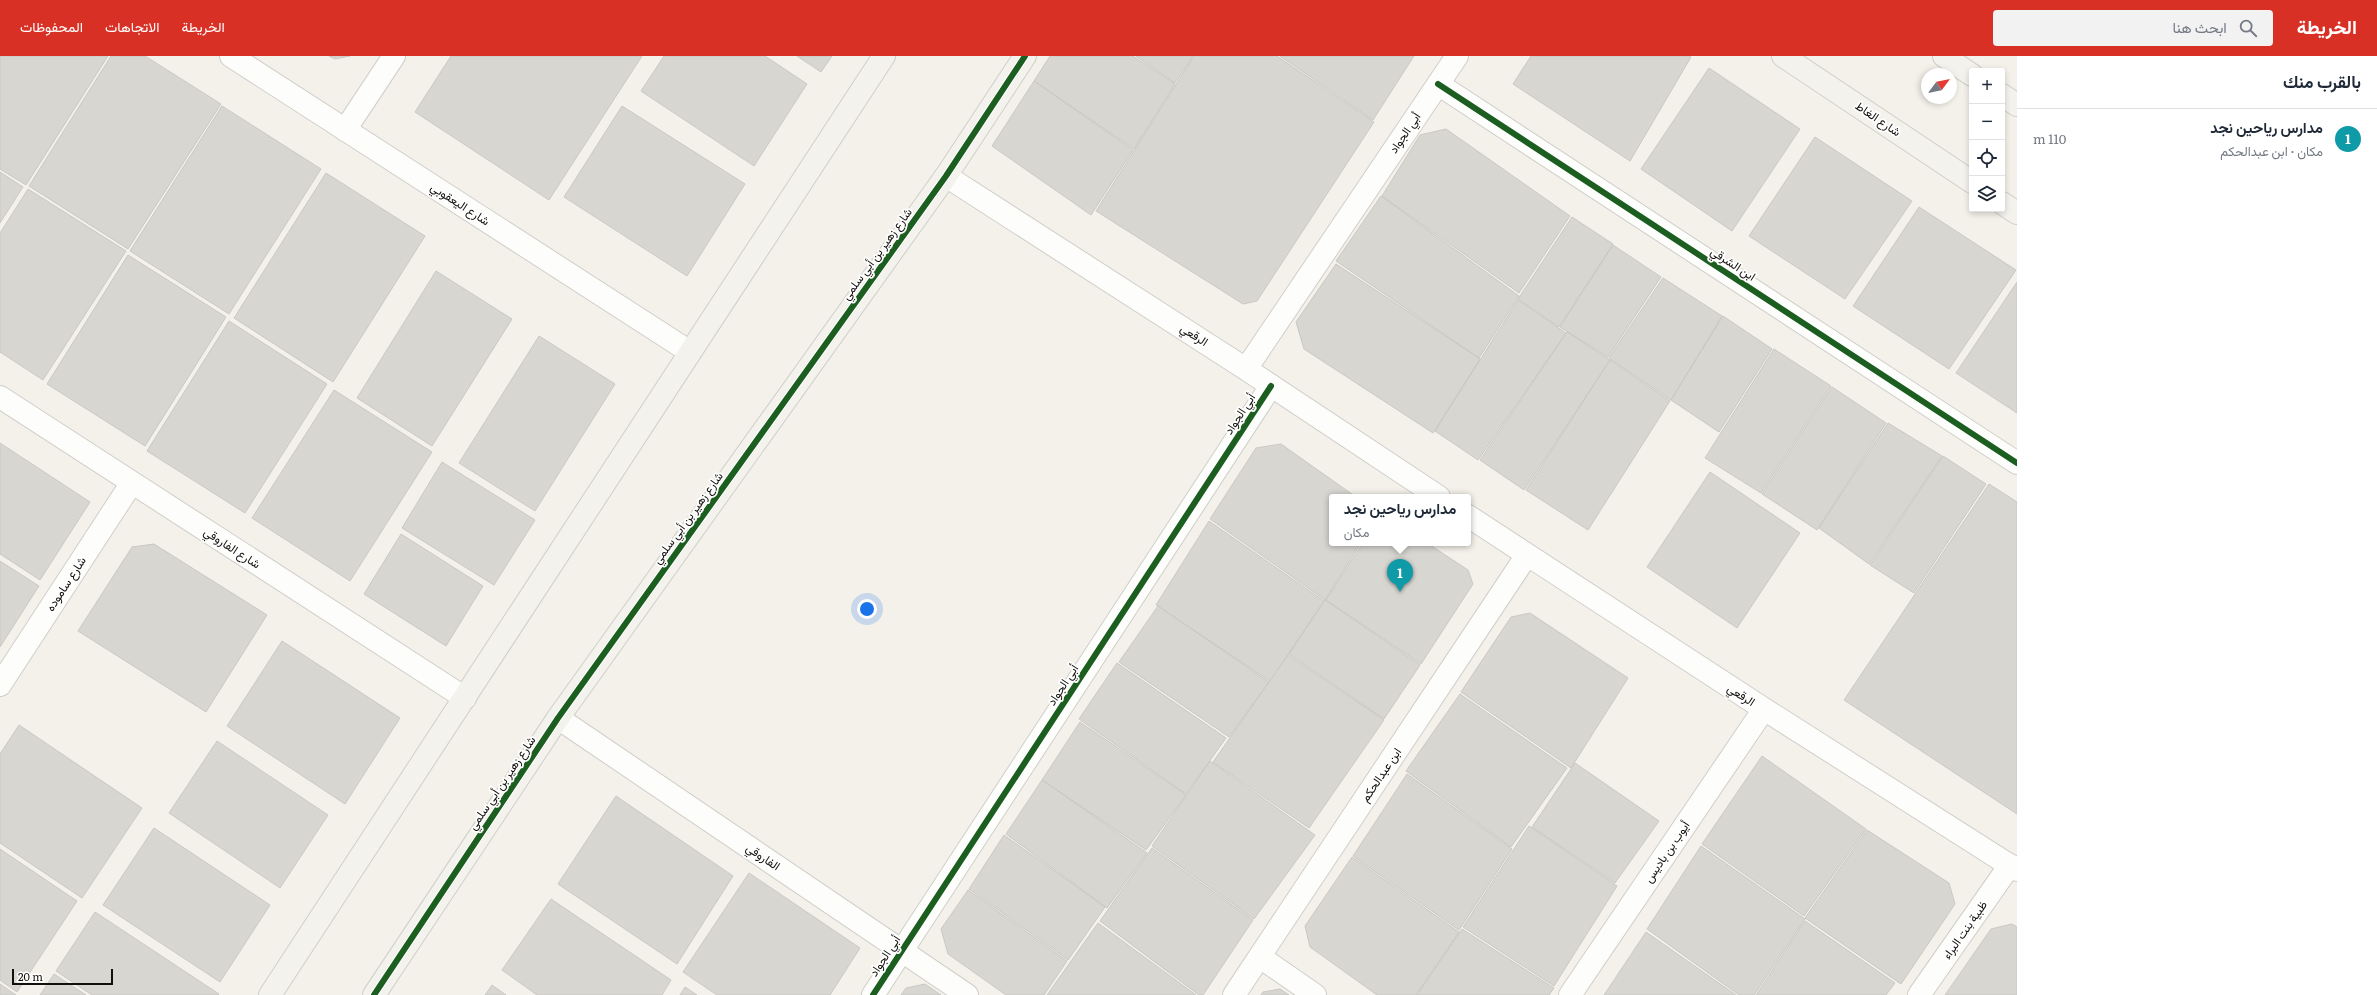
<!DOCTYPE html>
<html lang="ar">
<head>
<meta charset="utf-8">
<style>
  body { margin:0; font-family:Literata,Vazirmatn,serif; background:#f2f2f3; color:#1f2937; direction:rtl }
  .controls { position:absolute; right:12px; top:12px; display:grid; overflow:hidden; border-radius:4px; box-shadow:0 2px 6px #0003 }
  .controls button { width:36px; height:36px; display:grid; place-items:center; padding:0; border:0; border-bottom:1px solid #e0e1e3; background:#fff; color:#1f2937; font:20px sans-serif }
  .compass { position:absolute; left:1921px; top:12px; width:36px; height:36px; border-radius:50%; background:#fff; box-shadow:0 2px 6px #0003; rotate:58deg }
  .scale { position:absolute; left:12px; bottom:10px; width:101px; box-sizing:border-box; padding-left:4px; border:2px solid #12100c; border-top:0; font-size:11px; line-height:14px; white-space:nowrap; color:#12100c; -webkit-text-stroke:3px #fff; paint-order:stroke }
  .you { position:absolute; left:867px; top:553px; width:14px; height:14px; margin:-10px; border:3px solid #fff; border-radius:50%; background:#1a73e8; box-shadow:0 0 0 6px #1a73e833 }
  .badge { display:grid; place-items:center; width:26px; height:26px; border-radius:50%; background:#d93025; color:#fff; font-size:13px; font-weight:700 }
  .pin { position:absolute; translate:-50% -33px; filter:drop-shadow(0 1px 2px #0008) }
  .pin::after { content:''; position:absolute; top:21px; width:14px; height:12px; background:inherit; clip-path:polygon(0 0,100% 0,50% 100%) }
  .popup { position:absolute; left:1329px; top:438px; width:142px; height:52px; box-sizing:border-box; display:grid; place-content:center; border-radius:4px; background:#fff; filter:drop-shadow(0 1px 3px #0005); font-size:13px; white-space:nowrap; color:#747a83 }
  .popup b { font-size:15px; color:#1f2937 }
  .popup::after { content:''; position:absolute; left:50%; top:100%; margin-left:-8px; border:8px solid transparent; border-top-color:#fff }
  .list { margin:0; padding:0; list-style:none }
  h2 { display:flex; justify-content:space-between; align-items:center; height:52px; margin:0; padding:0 16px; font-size:17px }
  h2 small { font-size:13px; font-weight:400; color:#747a83 }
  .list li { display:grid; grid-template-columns:26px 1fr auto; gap:12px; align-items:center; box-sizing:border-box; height:60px; padding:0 16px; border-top:1px solid #e0e1e3 }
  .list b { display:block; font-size:15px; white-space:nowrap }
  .list p { margin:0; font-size:13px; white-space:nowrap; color:#747a83 }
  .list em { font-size:13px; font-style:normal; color:#747a83 }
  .icon { flex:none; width:22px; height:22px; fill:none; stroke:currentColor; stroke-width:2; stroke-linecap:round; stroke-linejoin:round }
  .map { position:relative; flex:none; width:2017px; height:939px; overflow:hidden; direction:ltr }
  header { display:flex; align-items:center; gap:24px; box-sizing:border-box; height:56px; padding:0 20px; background:#d93025; color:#fff }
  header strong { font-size:19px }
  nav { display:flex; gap:22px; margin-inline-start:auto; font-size:14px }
  .search { width:280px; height:36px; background:#f2f2f3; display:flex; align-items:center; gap:10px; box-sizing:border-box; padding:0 14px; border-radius:4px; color:#747a83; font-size:15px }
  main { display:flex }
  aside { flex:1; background:#fff }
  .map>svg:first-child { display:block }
  .building { fill:#d8d6d1; stroke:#cac8c3 }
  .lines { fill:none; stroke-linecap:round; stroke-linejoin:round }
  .street-casing { stroke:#d0cec9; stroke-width:24 }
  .secondary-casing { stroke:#d0cec9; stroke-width:24 }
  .street { stroke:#fdfdfc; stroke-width:22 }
  .secondary { stroke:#f4f2ed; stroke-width:22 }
  .cycleway-casing { stroke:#fff; stroke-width:8 }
  .cycleway { stroke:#1b5e20; stroke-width:6 }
  .labels { text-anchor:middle; stroke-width:3.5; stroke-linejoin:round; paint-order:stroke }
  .street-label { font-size:12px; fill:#12100c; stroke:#fff }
</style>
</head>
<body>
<header>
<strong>الخريطة</strong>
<div class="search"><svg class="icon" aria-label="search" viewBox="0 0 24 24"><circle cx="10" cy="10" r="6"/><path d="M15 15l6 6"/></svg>ابحث هنا</div>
<nav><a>الخريطة</a><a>الاتجاهات</a><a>المحفوظات</a></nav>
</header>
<main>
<aside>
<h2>بالقرب منك<small></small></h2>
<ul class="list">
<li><span class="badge" style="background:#0f9aa8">1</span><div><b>مدارس رياحين نجد</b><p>مكان · ابن عبدالحكم</p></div><em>110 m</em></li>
</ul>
</aside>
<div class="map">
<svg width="2017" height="939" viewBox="0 0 2017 939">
  <rect width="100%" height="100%" fill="#f4f1ea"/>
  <g class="building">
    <path d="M0,0h108l-82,129 -26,-16z"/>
    <path d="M111,0h34l76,48 -93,145 -99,-63z"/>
    <path d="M329,0h21l-15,3z"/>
    <path d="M451,0h191l-93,144 -134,-88z"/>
    <path d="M664,0h101l42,28 -53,82 -113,-75z"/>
    <path d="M797,0h35l-11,16z"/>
    <path d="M1050,0h83l42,28 -41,65 -100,-68z"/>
    <path d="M1136,0h57l-18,27z"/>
    <path d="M1194,0h83l97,66 -117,179 -14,3 -147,-93z"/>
    <path d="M1280,0h134l-41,64z"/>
    <path d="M1531,0h159l1,1 -61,104 -117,-77z"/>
    <path d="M1709,12l91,61 -68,102 -91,-62z"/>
    <path d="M1034,25l99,69 -42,65 -99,-69z"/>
    <path d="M222,50l99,63 -92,145 -99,-63z"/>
    <path d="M622,50l123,78 -58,92 -123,-79z"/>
    <path d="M1446,73l124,87 -51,77 -137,-97 38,-61z"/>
    <path d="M1815,81l97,64 -67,98 -96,-63z"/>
    <path d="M0,116l23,15 -23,36z"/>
    <path d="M326,117l99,63 -92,146 -99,-64z"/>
    <path d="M28,133l98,62 -83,129 -43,-28v-119z"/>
    <path d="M1381,140l138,100 -40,62 -143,-97z"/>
    <path d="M1919,151l97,63 -67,99 -96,-63z"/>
    <path d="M1572,161l41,27 -54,83 -41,-28z"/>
    <path d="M1613,189l48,32 -53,80 -48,-30z"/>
    <path d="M128,199l98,62 -81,129 -98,-62z"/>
    <path d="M1336,208l144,95 -47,74 -129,-84 -8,-27z"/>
    <path d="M436,215l76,48 -80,127 -75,-48z"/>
    <path d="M1663,222l59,38 -51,84 -62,-42z"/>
    <path d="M2017,226v131l-61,-40z"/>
    <path d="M1518,244l48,33 -88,127 -43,-29z"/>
    <path d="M1723,260l49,33 -53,83 -48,-32z"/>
    <path d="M229,265l98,63 -82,129 -98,-62z"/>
    <path d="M1567,276l43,28 -86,130 -44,-30z"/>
    <path d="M539,280l76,48 -80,127 -76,-48z"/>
    <path d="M1774,293l57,37 -70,107 -56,-35z"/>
    <path d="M1610,304l60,41 -82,129 -62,-40z"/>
    <path d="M1832,331l54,36 -69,107 -55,-36z"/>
    <path d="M334,334l98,62 -82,129 -98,-63z"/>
    <path d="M1888,367l54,33 -73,108 -50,-36z"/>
    <path d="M0,387l90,59 -50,78 -40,-26z"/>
    <path d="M1281,388l75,53h-24v46h29l-36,57 -115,-81 46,-71z"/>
    <path d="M1943,400l43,28 -72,109 -44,-28z"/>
    <path d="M442,406l93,58 -41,65 -92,-57z"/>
    <path d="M1710,416l90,61 -63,95 -90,-61z"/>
    <path d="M1989,428l28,18v312l-173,-114z"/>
    <path d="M1209,465l115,80 -54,80 -114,-76z"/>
    <path d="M401,478l82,52 -37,60 -82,-52z"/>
    <path d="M1363,487h64l41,27 5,14 -52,80 -95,-64z"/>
    <path d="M154,488l113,71 -61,97 -128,-81 54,-84z"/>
    <path d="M0,505l39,25 -39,61z"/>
    <path d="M1325,544l95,65 -36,54 -95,-65z"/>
    <path d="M1158,550l111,76 -40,55 -110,-75z"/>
    <path d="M1530,557l98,65 -57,90 -110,-76 50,-75z"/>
    <path d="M282,585l118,77 -55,86 -118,-78z"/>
    <path d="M1288,599l96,65 -75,108 -96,-66z"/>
    <path d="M1117,607l109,75 -40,56 -107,-75z"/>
    <path d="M1460,638l107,74 -56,79 -105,-76z"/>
    <path d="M1080,666l106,73 -40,55 -104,-70z"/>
    <path d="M19,669l123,83 -60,90 -82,-55v-89z"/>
    <path d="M217,685l111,74 -48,73 -111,-75z"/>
    <path d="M1762,700l104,73 -62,87 -102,-72z"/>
    <path d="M1210,705l105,74 -61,84 -102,-73z"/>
    <path d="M1575,707l84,58 -44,62 -83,-56z"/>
    <path d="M1407,718l105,75 -53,81 -106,-74z"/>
    <path d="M1042,724l105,73 -40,55 -101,-74z"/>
    <path d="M616,740l117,80 -56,88 -119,-80z"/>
    <path d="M1529,770l88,60 -63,100 -91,-59z"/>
    <path d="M154,772l116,77 -50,77 -117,-77z"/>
    <path d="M1867,774l82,53 6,21 -54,80 -96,-66z"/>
    <path d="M1004,779l101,72 -37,53 -99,-71z"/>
    <path d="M1701,790l104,73 -51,76h-15l-92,-66z"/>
    <path d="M1152,792l101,72 -50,75h-4l-99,-74z"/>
    <path d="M0,793l77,52 -60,91 -17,-12z"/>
    <path d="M1352,801l107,75 -43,63h-39l-67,-48 -5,-21z"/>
    <path d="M749,817l111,75 -30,47h-113l-34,-23z"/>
    <path d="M968,834l99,71 -23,34h-38l-58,-41 -7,-25z"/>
    <path d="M551,843l120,81 -9,15h-125l-35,-25z"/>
    <path d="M95,856l124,82 -1,1h-126l-36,-24z"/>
    <path d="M1805,865l90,62 -9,12h-130z"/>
    <path d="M1098,867l98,72h-149z"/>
    <path d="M2012,868l5,3v68h-72l46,-66z"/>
    <path d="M1462,873l92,59 -5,7h-132z"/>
    <path d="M1646,876l90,63h-132z"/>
    <path d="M54,918l32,21h-46z"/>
    <path d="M0,928l16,11h-16z"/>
    <path d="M925,928l16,11h-40l5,-7z"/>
    <path d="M492,929l14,10h-21z"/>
    <path d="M685,931l12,8h-17z"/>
    <path d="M1280,933l9,6h-28l2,-3z"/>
  </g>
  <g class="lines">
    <g class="street-casing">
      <g id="street">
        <path d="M231,0l459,296"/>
        <path d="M1438,28l579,379"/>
        <path d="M345,74l49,-74"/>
        <path d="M946,120l300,193 193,128"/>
        <path d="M1246,313l211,-313"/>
        <path d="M0,341l465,301"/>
        <path d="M1468,460l296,193 253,161"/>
        <path d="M0,629l131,-201"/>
        <path d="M558,662l409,277"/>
        <path d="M1260,901l55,38"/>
        <path d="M873,939l398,-609"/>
        <path d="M1234,939l293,-440"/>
        <path d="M1570,939l194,-286"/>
        <path d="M1919,939l91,-130"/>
      </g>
    </g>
    <g class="secondary-casing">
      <g id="secondary">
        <path d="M1783,0l189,126"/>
        <path d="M1944,0l28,19"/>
        <path d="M2002,39l15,10"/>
        <path d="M2002,147l15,10"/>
        <path d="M270,939l614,-939"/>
        <path d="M374,939l184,-277 388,-542 79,-120"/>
      </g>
    </g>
    <use href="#street" class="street"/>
    <use href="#secondary" class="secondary"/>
    <g class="cycleway-casing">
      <g id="cycleway">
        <path d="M1438,28l579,379"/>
        <path d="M374,939l184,-277 388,-542 79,-120"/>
        <path d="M873,939l398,-609"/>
      </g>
    </g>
    <use href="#cycleway" class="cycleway"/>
  </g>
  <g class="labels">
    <g class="street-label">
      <text transform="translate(1878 63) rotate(34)" y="4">شارع الغاط</text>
      <text transform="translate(1405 77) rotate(-56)" y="4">أبي الجواد</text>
      <text transform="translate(460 148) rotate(33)" y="4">شارع اليعقوبي</text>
      <text transform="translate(877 198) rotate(-54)" y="4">شارع زهير بن أبي سلمي</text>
      <text transform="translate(1733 208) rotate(33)" y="4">ابن الشرقي</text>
      <text transform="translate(1194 279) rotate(33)" y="4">الرقعي</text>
      <text transform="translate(1240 358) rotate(-57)" y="4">أبي الجواد</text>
      <text transform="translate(688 462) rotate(-54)" y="4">شارع زهير بن أبي سلمي</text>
      <text transform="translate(232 492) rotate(33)" y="4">شارع الفاروقي</text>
      <text transform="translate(66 528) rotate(-57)" y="4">شارع ساموده</text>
      <text transform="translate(1063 629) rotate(-57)" y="4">أبي الجواد</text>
      <text transform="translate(1741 639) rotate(33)" y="4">الرقعي</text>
      <text transform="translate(1381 719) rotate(-56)" y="4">ابن عبدالحكم</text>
      <text transform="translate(502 727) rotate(-56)" y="4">شارع زهير بن أبي سلمي</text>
      <text transform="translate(1667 796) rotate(-56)" y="4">أيوب بن باديس</text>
      <text transform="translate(763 801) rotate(34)" y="4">الفاروقي</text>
      <text transform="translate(1965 874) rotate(-55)" y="4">ظبية بنت البراء</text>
      <text transform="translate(885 900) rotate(-57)" y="4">أبي الجواد</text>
    </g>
  </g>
</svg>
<div class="controls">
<button>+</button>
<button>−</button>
<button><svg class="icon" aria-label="locate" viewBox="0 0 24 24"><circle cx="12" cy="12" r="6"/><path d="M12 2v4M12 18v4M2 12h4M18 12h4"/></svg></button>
<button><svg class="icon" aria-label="layers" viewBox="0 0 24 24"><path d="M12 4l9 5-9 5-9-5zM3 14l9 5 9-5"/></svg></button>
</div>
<svg class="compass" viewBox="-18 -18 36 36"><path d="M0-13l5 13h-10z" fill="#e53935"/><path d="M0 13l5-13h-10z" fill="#747a83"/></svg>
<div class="scale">20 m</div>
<div class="you"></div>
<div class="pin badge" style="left:1400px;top:536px;background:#0f9aa8">1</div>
<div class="popup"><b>مدارس رياحين نجد</b>مكان</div>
</div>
</main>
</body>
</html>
